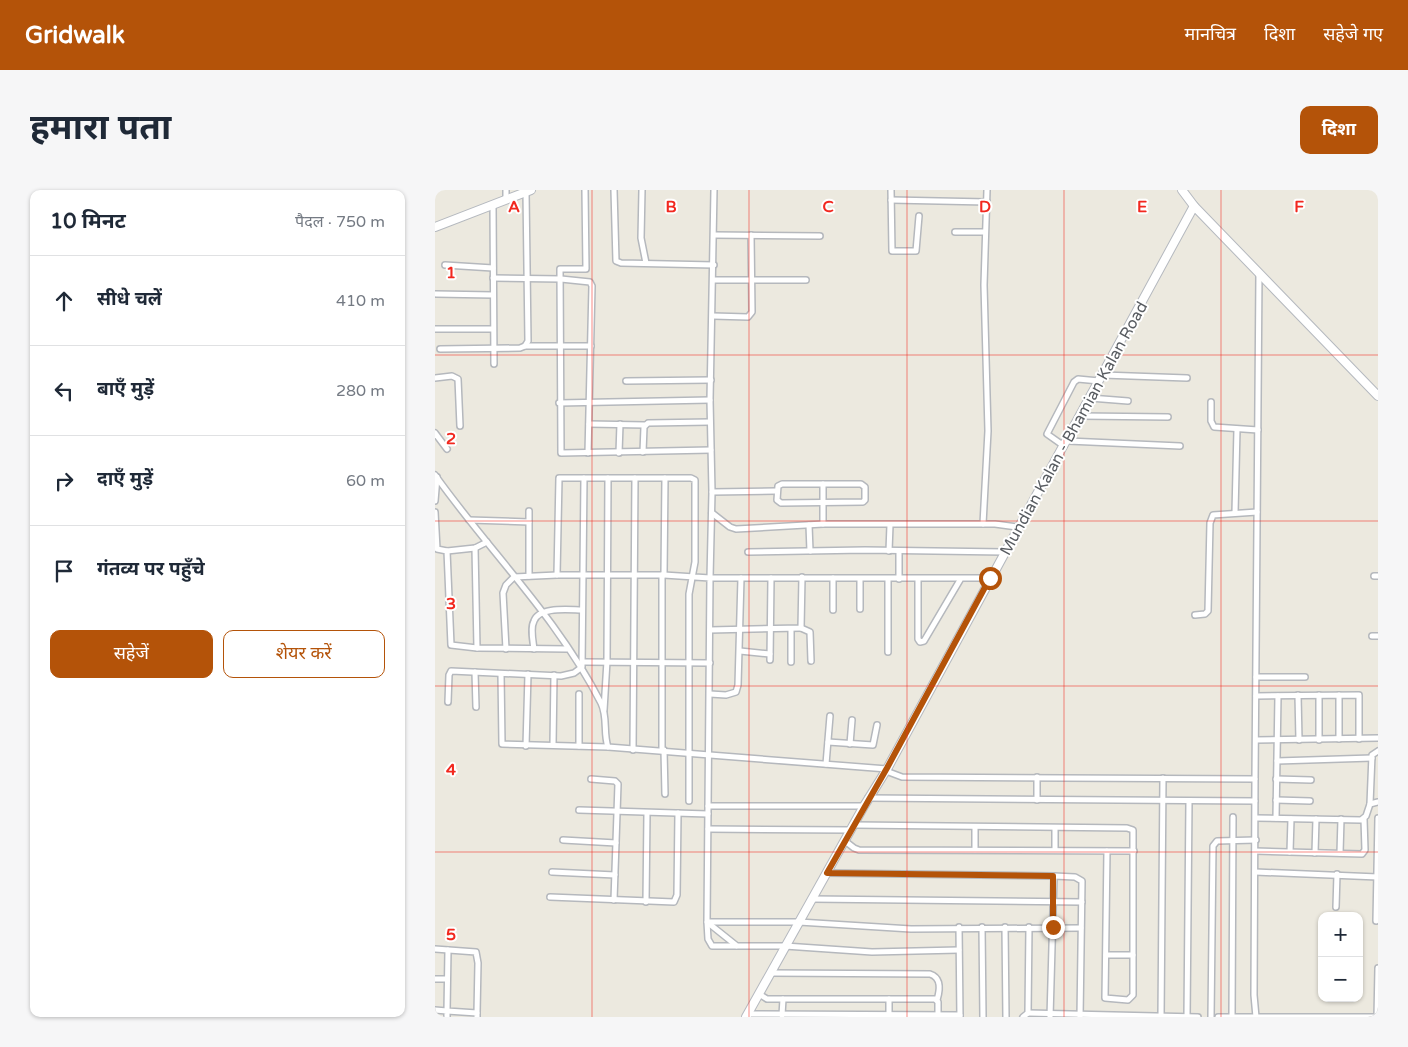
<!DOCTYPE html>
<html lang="hi">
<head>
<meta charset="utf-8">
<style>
  body { margin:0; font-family:"Varela Round","Noto Sans Devanagari",sans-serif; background:#f6f6f7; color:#1f2937 }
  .controls { position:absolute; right:15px; bottom:15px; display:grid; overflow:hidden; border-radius:10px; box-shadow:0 1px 4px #0004 }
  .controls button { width:45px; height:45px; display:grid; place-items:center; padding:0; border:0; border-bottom:1px solid #e0e1e3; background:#fff; color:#1f2937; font:25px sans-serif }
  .stop { position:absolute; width:15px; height:15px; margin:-11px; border:4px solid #b45309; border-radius:50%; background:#fff }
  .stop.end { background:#b45309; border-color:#fff; box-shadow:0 1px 5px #0008 }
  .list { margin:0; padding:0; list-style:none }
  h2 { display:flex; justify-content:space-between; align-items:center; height:65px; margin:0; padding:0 20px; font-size:21px }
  h2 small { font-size:16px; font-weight:400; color:#747a83 }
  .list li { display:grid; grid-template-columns:32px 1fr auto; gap:15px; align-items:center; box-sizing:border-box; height:90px; padding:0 20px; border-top:1px solid #e0e1e3 }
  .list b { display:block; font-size:19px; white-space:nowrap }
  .list em { font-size:16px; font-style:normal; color:#747a83 }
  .actions { display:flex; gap:10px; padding:15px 20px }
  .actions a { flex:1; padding:11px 0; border:1px solid #b45309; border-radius:10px; text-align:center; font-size:18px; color:#b45309 }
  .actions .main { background:#b45309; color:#fff }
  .icon { flex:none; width:28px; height:28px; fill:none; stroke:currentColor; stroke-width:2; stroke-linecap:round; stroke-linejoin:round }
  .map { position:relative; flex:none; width:943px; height:827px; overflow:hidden; border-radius:10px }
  header { display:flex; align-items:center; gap:30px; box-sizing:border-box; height:70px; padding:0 25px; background:#b45309; color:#fff }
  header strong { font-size:24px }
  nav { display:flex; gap:28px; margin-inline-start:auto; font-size:18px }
  .intro { display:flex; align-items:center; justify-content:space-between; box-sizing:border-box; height:120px; padding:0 30px }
  h1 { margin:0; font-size:35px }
  .button { padding:12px 22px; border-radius:10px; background:#b45309; color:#fff; font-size:18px; font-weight:700 }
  main { display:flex; gap:30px; padding:0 30px }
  aside { flex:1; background:#fff; border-radius:10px; box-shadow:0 1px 4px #0004 }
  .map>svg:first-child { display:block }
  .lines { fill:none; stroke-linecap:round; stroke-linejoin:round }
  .street-casing { stroke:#b5b8bd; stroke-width:8 }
  .secondary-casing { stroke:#b5b9bf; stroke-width:10 }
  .street { stroke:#fff; stroke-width:5 }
  .secondary { stroke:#fff; stroke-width:8 }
  .route { stroke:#b45309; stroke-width:6 }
  .grid { fill:none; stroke:#f2281f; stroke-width:1; stroke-opacity:0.55 }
  .labels { text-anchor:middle; stroke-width:4; stroke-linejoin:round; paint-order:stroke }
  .street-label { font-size:16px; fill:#585c61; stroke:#fff }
  .grid-label { font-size:16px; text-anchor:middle; font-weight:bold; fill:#f2281f; stroke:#fff; stroke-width:4; stroke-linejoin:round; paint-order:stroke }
</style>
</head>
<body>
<header>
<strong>Gridwalk</strong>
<nav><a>मानचित्र</a><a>दिशा</a><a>सहेजे गए</a></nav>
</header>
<div class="intro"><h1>हमारा पता</h1><a class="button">दिशा</a></div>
<main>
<aside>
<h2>10 मिनट<small>पैदल · 750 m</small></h2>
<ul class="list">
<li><svg class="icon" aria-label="ahead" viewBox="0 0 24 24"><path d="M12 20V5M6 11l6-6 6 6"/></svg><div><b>सीधे चलें</b></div><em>410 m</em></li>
<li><svg class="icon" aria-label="left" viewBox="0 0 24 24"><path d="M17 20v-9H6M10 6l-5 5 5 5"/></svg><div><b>बाएँ मुड़ें</b></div><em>280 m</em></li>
<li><svg class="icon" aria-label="right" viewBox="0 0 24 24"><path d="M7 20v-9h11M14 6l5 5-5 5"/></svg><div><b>दाएँ मुड़ें</b></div><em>60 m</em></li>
<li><svg class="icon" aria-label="arrive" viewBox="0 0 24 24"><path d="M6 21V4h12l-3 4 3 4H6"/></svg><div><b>गंतव्य पर पहुँचे</b></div></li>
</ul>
<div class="actions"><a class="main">सहेजें</a><a>शेयर करें</a></div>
</aside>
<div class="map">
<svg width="943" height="827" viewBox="0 0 943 827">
  <rect width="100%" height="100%" fill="#ece9df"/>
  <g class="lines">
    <g class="street-casing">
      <g id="street">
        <path d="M71,0v10"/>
        <path d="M150,0l1,79h-26l1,184 150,-3"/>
        <path d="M179,0l2,71 5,2 93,2"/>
        <path d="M207,0l-1,48 5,25"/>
        <path d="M279,0l-4,210 2,92 -2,86h280"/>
        <path d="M456,0l1,61h24l3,-35"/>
        <path d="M456,10l96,2"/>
        <path d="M58,15l1,159"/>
        <path d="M520,42h30"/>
        <path d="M279,45l106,1"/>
        <path d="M10,75l48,3"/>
        <path d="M58,88l68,1 29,3 2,4 -4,167"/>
        <path d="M279,90h92"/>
        <path d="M1,104l57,1"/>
        <path d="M278,126l35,1 4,-5 -1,-77"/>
        <path d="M0,139h58"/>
        <path d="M90,156h66"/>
        <path d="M5,159l80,-1 5,-2 3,-5 -2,-149"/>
        <path d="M668,185l84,3"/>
        <path d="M0,188l17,-2 6,3 2,47"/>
        <path d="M191,191l85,-1"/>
        <path d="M655,208l38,3"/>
        <path d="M776,212v19l3,6 44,3"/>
        <path d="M124,213l151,-3"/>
        <path d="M646,226l87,1"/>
        <path d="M154,234l56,1"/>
        <path d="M0,243l12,16"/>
        <path d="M633,251l112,5"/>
        <path d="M629,256l-17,-12 27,-52 4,-3 21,2"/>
        <path d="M208,262l1,-25 4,-4 62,-1"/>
        <path d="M184,263l1,-29"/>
        <path d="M0,285c54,76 123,143 166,228 7,14 2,30 7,44l279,22"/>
        <path d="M347,294h79l4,3v13l-2,2 -82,1 -4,-3 1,-14z"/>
        <path d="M277,302l64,-1"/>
        <path d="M0,311l2,-24"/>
        <path d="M94,321v65"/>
        <path d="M0,322l2,37 10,2 4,94 26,3 90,1"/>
        <path d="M277,323l18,14 6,2 87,-5h172l22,3"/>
        <path d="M800,323l2,-84"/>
        <path d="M34,330l60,2"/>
        <path d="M388,334v-40"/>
        <path d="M548,334l5,-93 -4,-146 3,-95"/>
        <path d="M374,335l1,26"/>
        <path d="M40,358l2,100"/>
        <path d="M12,361l28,-3 12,-6"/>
        <path d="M454,361l1,-26"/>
        <path d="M313,362l117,-2 139,2"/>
        <path d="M229,385l1,-97"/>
        <path d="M939,386h4"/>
        <path d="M425,389v30"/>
        <path d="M464,389v-28"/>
        <path d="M483,389v60l2,3 4,-1 36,-61"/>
        <path d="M453,390v72"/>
        <path d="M398,420v-32"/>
        <path d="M760,425l10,-1 3,-3 2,-88 3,-8 44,-3"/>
        <path d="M366,438l9,4 1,29"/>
        <path d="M275,440l91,-2 1,-51"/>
        <path d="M937,446h6"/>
        <path d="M71,459l-3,-56 3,-8 8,-8 43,-2"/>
        <path d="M99,459c-1,-8 -4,-21 0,-28 5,-15 36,-11 48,-11"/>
        <path d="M305,461l30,3"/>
        <path d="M335,470l1,-82"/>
        <path d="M149,472l126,1"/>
        <path d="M356,472v-33"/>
        <path d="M40,482l1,35"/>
        <path d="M66,484l1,70 106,3"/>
        <path d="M821,487h49"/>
        <path d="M275,504l16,1 10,-3 2,-7 3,-107"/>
        <path d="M863,505l1,45"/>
        <path d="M904,505v44"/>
        <path d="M821,506l103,-1v44"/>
        <path d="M13,512l1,-27 2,-4 110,5 13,-3 8,-6 2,-189"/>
        <path d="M169,520l3,-49 1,-183"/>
        <path d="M821,550l122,-2"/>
        <path d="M884,550v-45"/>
        <path d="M393,552l45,3 4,-20"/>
        <path d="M415,554l2,-24"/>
        <path d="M118,555l1,-70"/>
        <path d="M91,556l2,-72"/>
        <path d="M144,556v-52"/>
        <path d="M198,560l2,-272"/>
        <path d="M227,560v-175"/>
        <path d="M229,560l1,44"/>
        <path d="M842,571l95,-3"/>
        <path d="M391,574l4,-48"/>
        <path d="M451,581l16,6 353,2 -1,216 2,22"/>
        <path d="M156,589l24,2 3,3 -4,116"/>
        <path d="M820,589l4,-506"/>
        <path d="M841,589l35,1"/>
        <path d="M433,608l387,3"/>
        <path d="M602,610v-23"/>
        <path d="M841,610l34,1"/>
        <path d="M254,611v-207l6,-32v-82l-4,-2h-132l-2,97h107l46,3 -3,344 30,24h48l87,6 87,-2"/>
        <path d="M935,614l2,-49 6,-4"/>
        <path d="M273,616h156"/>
        <path d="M144,620l129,4"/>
        <path d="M821,628l105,2 5,-4 4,-12 8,-2"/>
        <path d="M841,628l2,-122"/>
        <path d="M419,635l273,3 6,2v165l-5,5 -23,-2 2,-147"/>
        <path d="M620,638v22"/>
        <path d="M273,639l143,1"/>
        <path d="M128,650l53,3"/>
        <path d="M410,651l9,7 5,2 275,1"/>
        <path d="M540,660v-23"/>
        <path d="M820,661l107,3 3,-4 -1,-31"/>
        <path d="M855,662l1,-33"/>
        <path d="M880,663l1,-34"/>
        <path d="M905,663l1,-34"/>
        <path d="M117,682l63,3"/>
        <path d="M820,682l123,5"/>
        <path d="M392,683l227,3 -4,141"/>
        <path d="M619,686l21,1 7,4 -2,136"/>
        <path d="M115,707l124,5 3,-7 1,-82"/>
        <path d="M377,709l270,3"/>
        <path d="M211,712l1,-89"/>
        <path d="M901,717l1,-33"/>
        <path d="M941,731l2,-103"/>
        <path d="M524,737l1,90"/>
        <path d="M547,737l1,90"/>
        <path d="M570,737l1,90"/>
        <path d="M301,756h-24l-4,-7 -1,-17h92l112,7 170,-1"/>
        <path d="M0,759l41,3 2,11 -1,50"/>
        <path d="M13,760l-1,61 30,2v4"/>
        <path d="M671,765h27"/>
        <path d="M336,783l159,1c12,4 10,16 7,26"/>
        <path d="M0,789h12"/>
        <path d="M324,804l8,5h168l3,3v13"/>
        <path d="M0,820l12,1v6"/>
        <path d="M593,823l170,4"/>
        <path d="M313,824l212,1"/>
        <path d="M347,825l1,-16"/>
        <path d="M454,825v-16"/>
        <path d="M588,827l5,-4 1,-86"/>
        <path d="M726,827l2,-239"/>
        <path d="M752,827l2,-216"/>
        <path d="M776,827l2,-171 4,-5 39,-1"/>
        <path d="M783,827h160"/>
        <path d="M797,827l1,-200"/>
        <path d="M942,827l1,-49"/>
      </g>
    </g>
    <g class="secondary-casing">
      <g id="secondary">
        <path d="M747,0l12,16 184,190"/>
        <path d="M0,37l96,-37"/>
        <path d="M311,827l118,-211 23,-37 307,-563"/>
      </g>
    </g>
    <use href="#street" class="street"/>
    <use href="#secondary" class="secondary"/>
  </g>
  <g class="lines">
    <path class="route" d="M555,388l-103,190 -60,105 226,3v51"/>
  </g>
  <path class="grid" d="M157,0v827M314,0v827M472,0v827M629,0v827M786,0v827M0,165h943M0,331h943M0,496h943M0,662h943"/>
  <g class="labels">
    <g class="street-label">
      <text transform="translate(638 238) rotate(-61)" y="6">Mundian Kalan - Bhamian Kalan Road</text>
    </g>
  </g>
  <g class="grid-label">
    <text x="79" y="22">A</text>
    <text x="236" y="22">B</text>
    <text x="393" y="22">C</text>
    <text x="550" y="22">D</text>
    <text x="707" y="22">E</text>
    <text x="864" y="22">F</text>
    <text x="16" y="88">1</text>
    <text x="16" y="254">2</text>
    <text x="16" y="419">3</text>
    <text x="16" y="585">4</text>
    <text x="16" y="750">5</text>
  </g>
</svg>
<div class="controls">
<button>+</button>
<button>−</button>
</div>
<div class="stop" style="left:555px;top:388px"></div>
<div class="stop end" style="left:618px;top:737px"></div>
</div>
</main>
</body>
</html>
